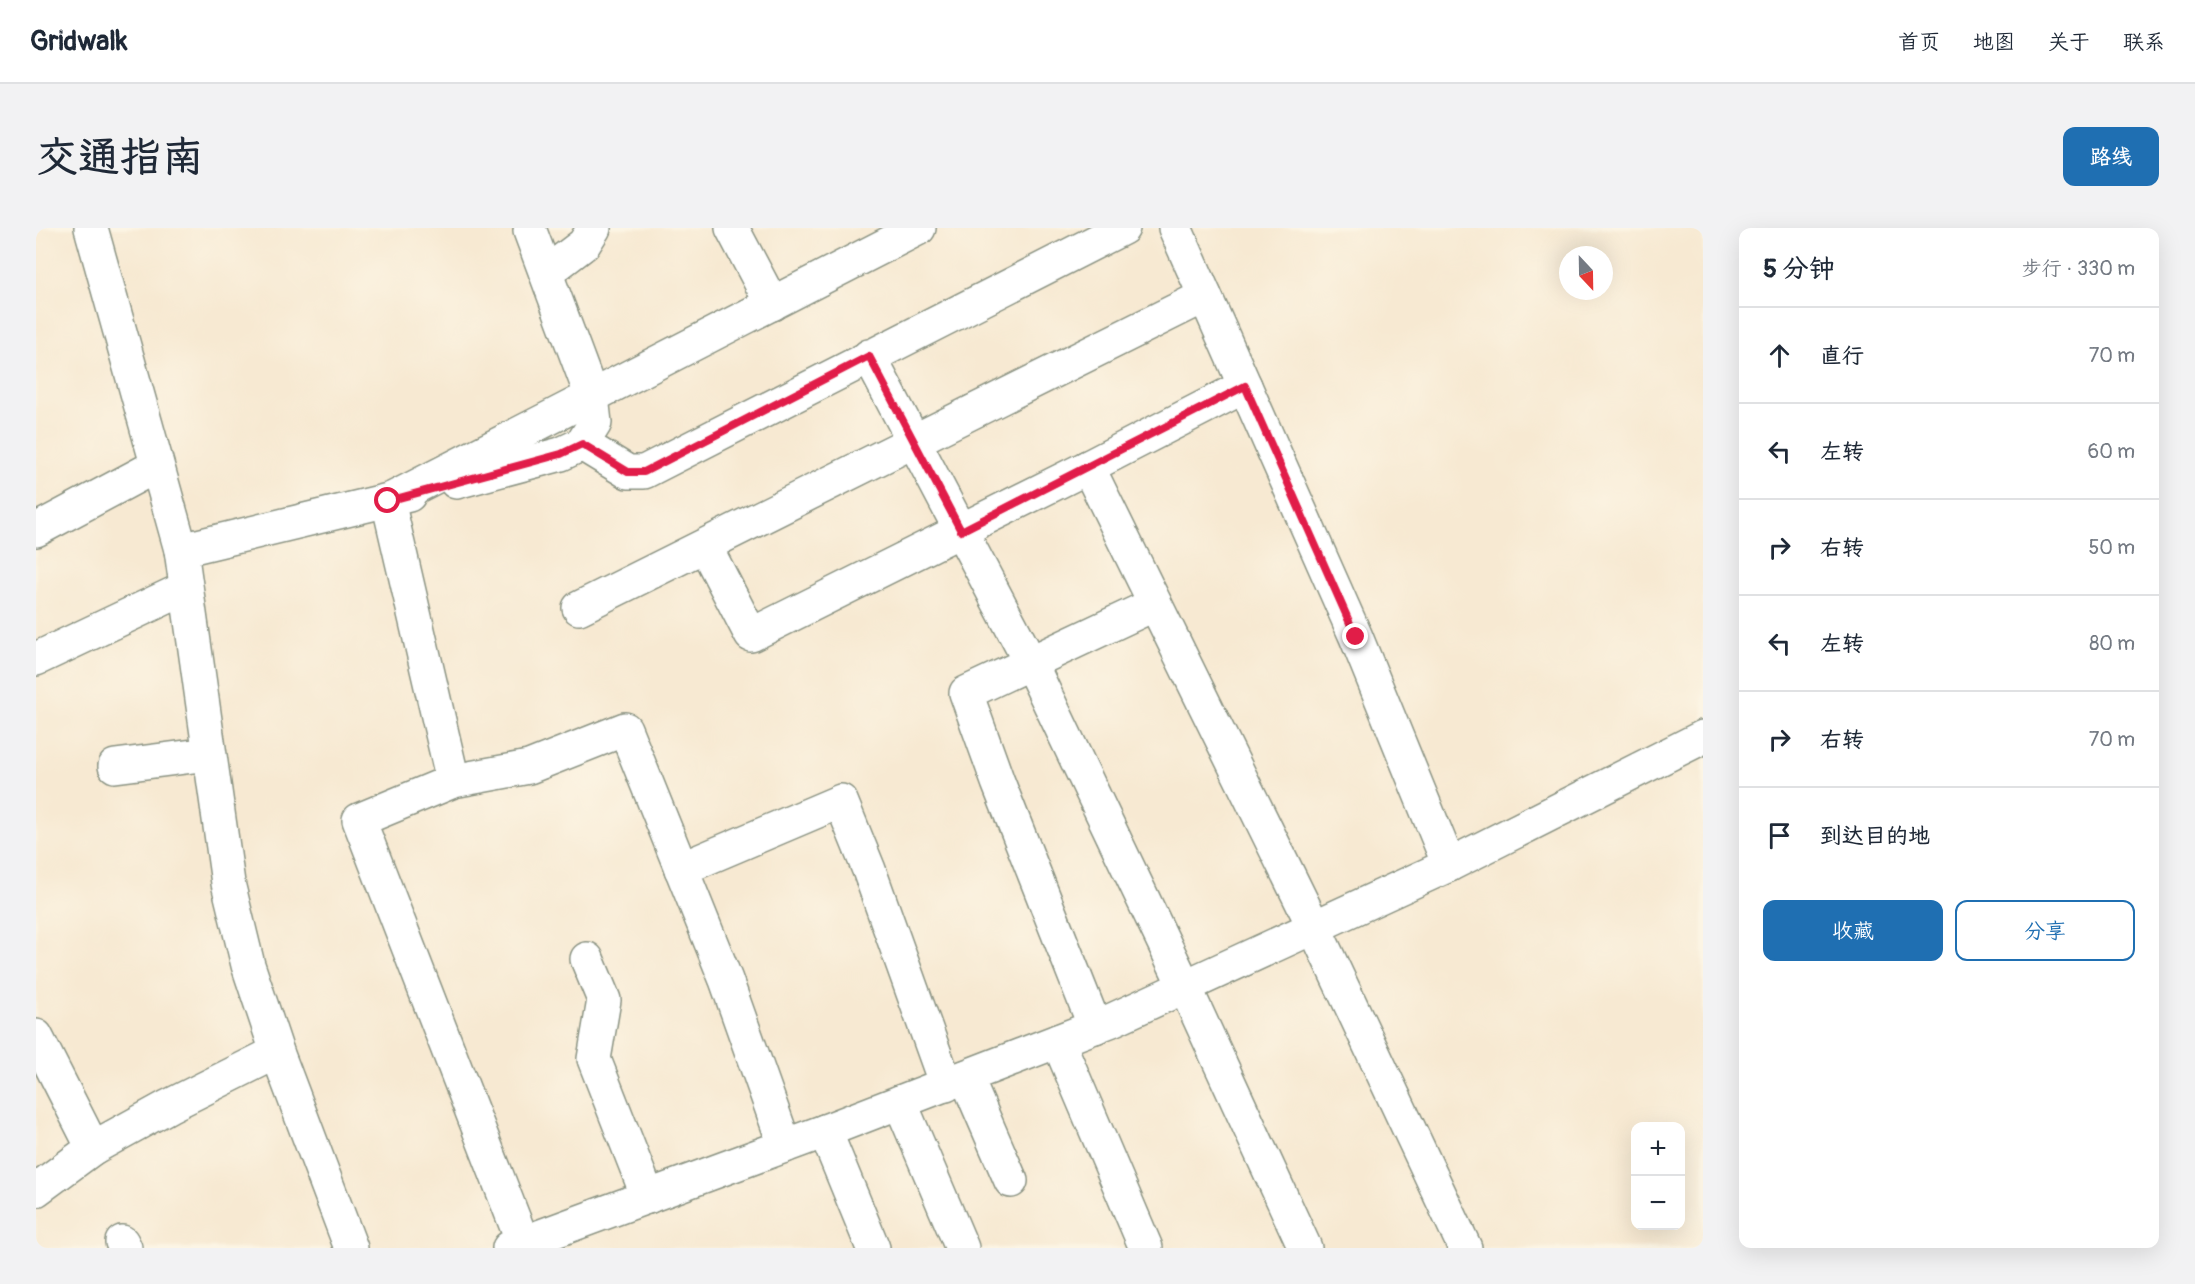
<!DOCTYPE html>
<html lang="zh">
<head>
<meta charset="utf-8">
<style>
  body { margin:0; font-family:Pangolin,"LXGW WenKai TC",sans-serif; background:#f2f2f3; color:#1f2937 }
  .controls { position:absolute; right:18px; bottom:18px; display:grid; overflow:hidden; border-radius:12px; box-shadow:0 6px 24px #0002 }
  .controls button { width:54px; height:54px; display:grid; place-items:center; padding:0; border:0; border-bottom:2px solid #e0e1e3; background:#fff; color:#1f2937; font:30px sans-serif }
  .compass { position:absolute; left:1523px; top:18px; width:54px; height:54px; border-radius:50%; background:#fff; box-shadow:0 6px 24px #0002; rotate:158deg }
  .stop { position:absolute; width:18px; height:18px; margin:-14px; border:4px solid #e11d48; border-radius:50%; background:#fff }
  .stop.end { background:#e11d48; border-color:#fff; box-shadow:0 2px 6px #0008 }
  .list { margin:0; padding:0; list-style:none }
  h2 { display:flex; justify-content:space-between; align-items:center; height:78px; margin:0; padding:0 24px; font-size:26px }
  h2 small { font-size:20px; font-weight:400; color:#747a83 }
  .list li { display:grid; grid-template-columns:39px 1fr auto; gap:18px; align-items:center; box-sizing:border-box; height:96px; padding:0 24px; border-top:2px solid #e0e1e3 }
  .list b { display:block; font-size:22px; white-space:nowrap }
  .list em { font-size:20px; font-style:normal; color:#747a83 }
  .actions { display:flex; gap:12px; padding:18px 24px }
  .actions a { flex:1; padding:14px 0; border:2px solid #1f6fb2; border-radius:12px; text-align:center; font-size:21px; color:#1f6fb2 }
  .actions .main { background:#1f6fb2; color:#fff }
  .icon { flex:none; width:33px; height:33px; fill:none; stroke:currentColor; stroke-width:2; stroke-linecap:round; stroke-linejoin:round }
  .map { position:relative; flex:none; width:1667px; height:1020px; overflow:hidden; border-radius:12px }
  header { display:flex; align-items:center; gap:36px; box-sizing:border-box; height:84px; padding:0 30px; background:#fff; border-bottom:2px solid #e0e1e3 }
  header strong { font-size:28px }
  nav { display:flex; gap:33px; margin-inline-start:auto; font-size:21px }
  .intro { display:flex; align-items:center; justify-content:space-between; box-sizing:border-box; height:144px; padding:0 36px }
  h1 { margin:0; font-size:42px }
  .button { padding:15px 27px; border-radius:12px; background:#1f6fb2; color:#fff; font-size:21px; font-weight:700 }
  main { display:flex; gap:36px; padding:0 36px }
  aside { flex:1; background:#fff; border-radius:12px; box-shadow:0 6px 24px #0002 }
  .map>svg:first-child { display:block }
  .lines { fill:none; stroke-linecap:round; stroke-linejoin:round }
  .minor-casing { stroke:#8b9383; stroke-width:36 }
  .minor { stroke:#fff; stroke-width:33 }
  .route { stroke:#e11d48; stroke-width:8 }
</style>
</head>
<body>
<header>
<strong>Gridwalk</strong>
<nav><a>首页</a><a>地图</a><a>关于</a><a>联系</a></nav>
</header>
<div class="intro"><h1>交通指南</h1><a class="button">路线</a></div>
<main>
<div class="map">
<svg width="1667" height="1020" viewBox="0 0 1667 1020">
  <rect width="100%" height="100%" fill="#fcf5e5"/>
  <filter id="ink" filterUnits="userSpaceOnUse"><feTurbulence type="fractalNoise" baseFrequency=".0167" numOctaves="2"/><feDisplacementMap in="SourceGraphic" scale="12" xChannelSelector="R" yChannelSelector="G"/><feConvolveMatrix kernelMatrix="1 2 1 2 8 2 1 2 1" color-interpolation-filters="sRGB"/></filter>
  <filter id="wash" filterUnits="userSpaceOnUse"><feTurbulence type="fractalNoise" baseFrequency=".008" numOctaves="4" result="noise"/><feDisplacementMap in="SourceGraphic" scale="24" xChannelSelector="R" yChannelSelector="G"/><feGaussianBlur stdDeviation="1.35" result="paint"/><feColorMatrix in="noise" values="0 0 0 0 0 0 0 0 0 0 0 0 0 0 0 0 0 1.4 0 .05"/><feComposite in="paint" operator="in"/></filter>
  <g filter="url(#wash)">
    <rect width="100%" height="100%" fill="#f7e9d2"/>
  </g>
  <g filter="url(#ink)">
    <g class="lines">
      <g class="minor-casing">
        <g id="minor">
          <path d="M55,0l90,322 47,333 20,82 29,87 74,196"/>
          <path d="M696,0l40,76"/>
          <path d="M1139,0l181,409 93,228"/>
          <path d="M510,45l38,-29 10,-16"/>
          <path d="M833,128l161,306 155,325 120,261"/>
          <path d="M546,216l46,28h16l479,-244"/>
          <path d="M1052,239l226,460 151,321"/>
          <path d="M420,254l105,-28 21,-10 13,-21 -3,-26 -62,-166"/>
          <path d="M0,302l120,-64"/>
          <path d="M669,318l46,89 337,-168 157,-81"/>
          <path d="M145,322l228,-55"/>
          <path d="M543,380l626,-312"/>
          <path d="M0,431l150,-71"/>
          <path d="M79,538l94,-12"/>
          <path d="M417,553l-65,-280 531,-273"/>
          <path d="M645,641l160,-68 28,69 77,215"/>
          <path d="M551,731l17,41 -10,59 54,138"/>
          <path d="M1059,799l-97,-245 -32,-89 189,-89"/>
          <path d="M0,808l57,112"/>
          <path d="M1022,813l88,207"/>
          <path d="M930,849l45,104"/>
          <path d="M864,874l62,146"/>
          <path d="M789,903l48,117"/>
          <path d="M0,962l57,-42 76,-42 108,-54"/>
          <path d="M86,1014l3,6"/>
          <path d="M487,1015l-164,-423 94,-39 76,-14 96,-38 101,251 59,166"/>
          <path d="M473,1020l316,-117 287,-111 337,-155 254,-128"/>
        </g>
      </g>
      <use href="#minor" class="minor"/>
    </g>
  </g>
  <g class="lines" filter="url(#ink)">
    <path class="route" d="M352,273l173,-47 21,-10 46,28h16l225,-116 92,175 284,-145 111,251"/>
  </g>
</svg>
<div class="controls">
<button>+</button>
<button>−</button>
</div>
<svg class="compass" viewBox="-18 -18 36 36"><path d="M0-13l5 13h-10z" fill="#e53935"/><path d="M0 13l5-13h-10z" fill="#747a83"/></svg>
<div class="stop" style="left:352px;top:273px"></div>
<div class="stop end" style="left:1320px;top:409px"></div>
</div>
<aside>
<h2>5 分钟<small>步行 · 330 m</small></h2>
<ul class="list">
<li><svg class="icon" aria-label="ahead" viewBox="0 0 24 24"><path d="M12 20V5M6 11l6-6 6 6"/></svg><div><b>直行</b></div><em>70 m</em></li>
<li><svg class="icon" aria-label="left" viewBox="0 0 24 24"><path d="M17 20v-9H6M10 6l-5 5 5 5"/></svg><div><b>左转</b></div><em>60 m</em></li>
<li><svg class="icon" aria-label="right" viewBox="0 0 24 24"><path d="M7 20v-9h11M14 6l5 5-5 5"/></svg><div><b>右转</b></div><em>50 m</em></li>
<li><svg class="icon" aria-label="left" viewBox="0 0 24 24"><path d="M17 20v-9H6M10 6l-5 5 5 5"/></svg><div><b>左转</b></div><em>80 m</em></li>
<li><svg class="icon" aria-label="right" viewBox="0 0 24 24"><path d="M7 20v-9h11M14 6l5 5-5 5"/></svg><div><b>右转</b></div><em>70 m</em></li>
<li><svg class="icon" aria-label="arrive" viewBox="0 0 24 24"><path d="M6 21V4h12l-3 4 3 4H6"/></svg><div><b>到达目的地</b></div></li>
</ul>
<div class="actions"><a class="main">收藏</a><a>分享</a></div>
</aside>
</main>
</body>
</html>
